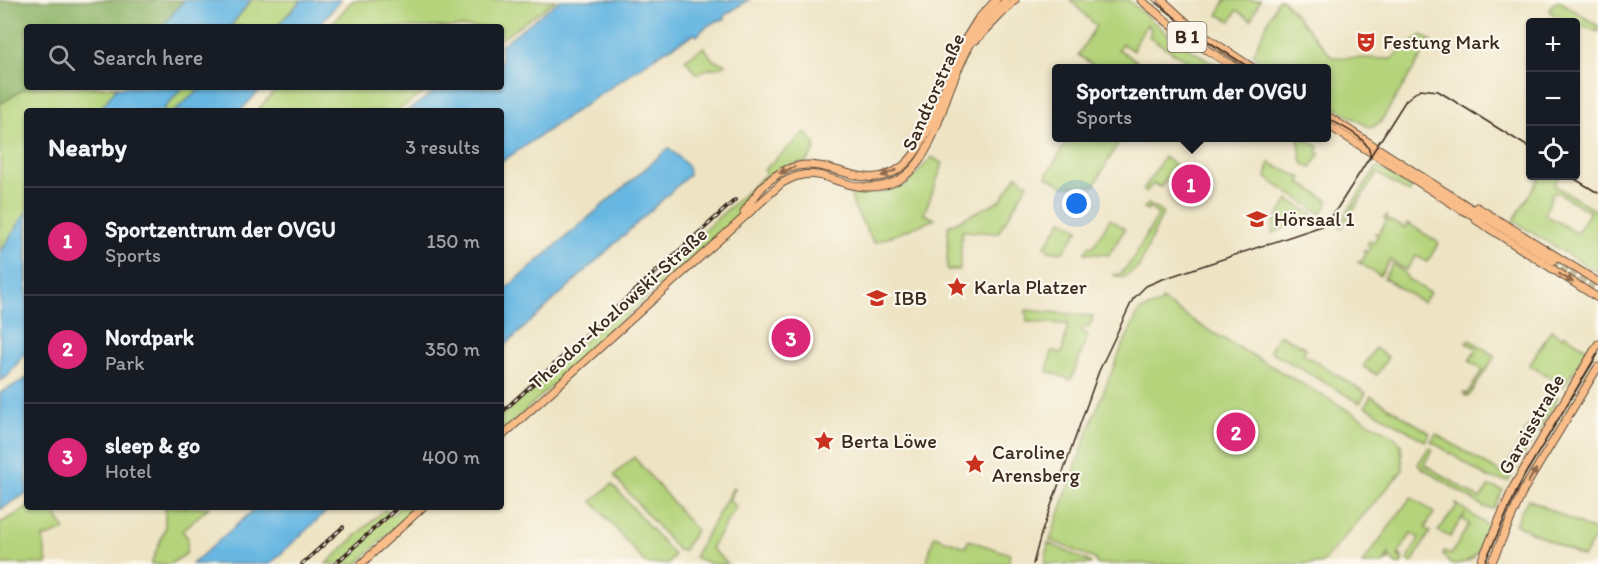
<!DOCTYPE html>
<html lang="en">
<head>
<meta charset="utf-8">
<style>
  body { margin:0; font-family:Itim,sans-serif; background:#242831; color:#f1f3f6 }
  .controls { position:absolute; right:18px; top:18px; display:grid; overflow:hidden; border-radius:6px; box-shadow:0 2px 4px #0004 }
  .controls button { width:54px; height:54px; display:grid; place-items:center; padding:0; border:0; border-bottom:2px solid #363941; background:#171b24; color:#f1f3f6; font:30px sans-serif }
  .you { position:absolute; left:1077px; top:204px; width:21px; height:21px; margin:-15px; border:4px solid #fff; border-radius:50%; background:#1a73e8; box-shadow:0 0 0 9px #1a73e833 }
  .badge { display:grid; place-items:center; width:39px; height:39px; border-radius:50%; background:#db2777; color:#fff; font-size:20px; font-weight:700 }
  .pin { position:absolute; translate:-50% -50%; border:3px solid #fff; box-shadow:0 2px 6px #0006 }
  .popup { position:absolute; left:1052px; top:64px; width:279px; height:78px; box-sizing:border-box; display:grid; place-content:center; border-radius:6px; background:#171b24; filter:drop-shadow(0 2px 4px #0005); font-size:20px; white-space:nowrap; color:#9ea1a6 }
  .popup b { font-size:22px; color:#f1f3f6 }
  .popup::after { content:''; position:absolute; left:50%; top:100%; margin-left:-12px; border:12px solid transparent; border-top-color:#171b24 }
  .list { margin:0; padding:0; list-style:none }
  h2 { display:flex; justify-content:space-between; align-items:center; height:78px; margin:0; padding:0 24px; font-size:26px }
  h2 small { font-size:20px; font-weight:400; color:#9ea1a6 }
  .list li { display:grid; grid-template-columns:39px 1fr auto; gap:18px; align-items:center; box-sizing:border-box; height:108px; padding:0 24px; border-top:2px solid #363941 }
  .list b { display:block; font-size:22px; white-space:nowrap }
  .list p { margin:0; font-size:20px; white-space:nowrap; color:#9ea1a6 }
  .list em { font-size:20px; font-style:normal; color:#9ea1a6 }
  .icon { flex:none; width:33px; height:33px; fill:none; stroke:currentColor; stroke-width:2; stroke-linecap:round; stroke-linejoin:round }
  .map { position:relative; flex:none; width:1598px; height:564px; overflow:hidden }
  .search { position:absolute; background:#171b24; box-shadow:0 2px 4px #0004; left:24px; top:24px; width:480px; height:66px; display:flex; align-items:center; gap:15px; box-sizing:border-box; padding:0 21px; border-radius:6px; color:#9ea1a6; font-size:22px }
  .panel { position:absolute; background:#171b24; box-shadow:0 2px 4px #0004; left:24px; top:108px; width:480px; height:402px; border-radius:6px }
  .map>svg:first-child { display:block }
  .green { fill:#b4d37a; stroke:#787e4c; stroke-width:1.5; fill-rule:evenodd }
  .forest { fill:#8fb56a; stroke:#657044; stroke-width:1.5 }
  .water { fill:#68b7e2; stroke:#527080; stroke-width:1.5 }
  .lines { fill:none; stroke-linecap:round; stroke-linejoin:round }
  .major-tunnel { stroke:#cabfa3; stroke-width:7; stroke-dasharray:7 3.5; stroke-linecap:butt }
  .major-casing { stroke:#564637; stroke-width:9 }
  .major { stroke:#f8bd89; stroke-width:7 }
  .tram { stroke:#3b2a1e; stroke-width:1.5 }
  .rail-casing { stroke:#3b2a1e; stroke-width:4 }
  .rail { stroke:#fbf7ec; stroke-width:1.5; stroke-dasharray:4.5; stroke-linecap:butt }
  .oneway { fill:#906c4e }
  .labels { text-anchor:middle; stroke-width:4.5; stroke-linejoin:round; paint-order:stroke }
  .shield { fill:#fbf7ec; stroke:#75685c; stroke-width:1.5 }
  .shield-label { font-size:18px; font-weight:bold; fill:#3b2a1e }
  .poi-label { font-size:20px; fill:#3b2a1e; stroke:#fbf7ec; text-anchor:start }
  .street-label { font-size:20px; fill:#3b2a1e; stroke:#fbf7ec }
</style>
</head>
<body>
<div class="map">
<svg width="1598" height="564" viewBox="0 0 1598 564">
  <rect width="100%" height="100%" fill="#fbf7ec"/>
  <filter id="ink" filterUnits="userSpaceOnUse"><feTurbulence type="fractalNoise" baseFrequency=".0167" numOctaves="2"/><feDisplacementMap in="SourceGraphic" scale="12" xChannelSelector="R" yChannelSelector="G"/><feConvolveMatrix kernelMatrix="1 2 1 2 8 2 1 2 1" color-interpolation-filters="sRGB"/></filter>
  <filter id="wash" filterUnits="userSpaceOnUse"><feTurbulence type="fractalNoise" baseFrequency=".008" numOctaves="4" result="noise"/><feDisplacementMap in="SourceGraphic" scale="24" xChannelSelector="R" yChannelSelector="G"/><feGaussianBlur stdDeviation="1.35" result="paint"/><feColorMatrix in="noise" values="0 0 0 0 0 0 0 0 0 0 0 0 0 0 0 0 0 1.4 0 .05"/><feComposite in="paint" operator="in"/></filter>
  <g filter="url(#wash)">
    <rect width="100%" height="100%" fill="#eee4c4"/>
    <g class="green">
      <path d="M251,0h51l-26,27h-46z"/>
      <path d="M353,0h203l-55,39v-12h-172z"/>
      <path d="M1070,0h58l46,39 46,29h-23l-48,-31 2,-8 -4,-5 -13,22v5l-12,-7 -4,5 19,12 -5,7h-34l-20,-13 18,-29z"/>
      <path d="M1225,0h35l-9,20 -14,-10 -6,11 -13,-6z"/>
      <path d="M1278,0h5l49,57 59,2 31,-24 9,6 -51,82 -10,5 -44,-26v-34c-21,0 -63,9 -73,-14z"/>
      <path d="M1558,0l40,26v6l-47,-19 -2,-5z"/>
      <path d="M704,47l9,13 13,4c-8,7 -19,1 -29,10l-12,-14z"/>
      <path d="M27,87h90l-18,24h-72v100l-27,42v-149z"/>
      <path d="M183,87h20l-29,24h-12z"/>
      <path d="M278,87h154l-35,24h-140z"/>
      <path d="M805,132l10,12 -1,8 -8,10 -19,4 -19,11 -39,49 -76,66 -152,141v-17l265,-242 -2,-4z"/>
      <path d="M1069,138h52l-27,48h-31l-17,-10z"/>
      <path d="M1298,138h7l14,9 -2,4 3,3 -9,14 -9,-6z"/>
      <path d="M932,157l11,7 -19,50 11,5 -61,24 -20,-36 -3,-12 28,-2 27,-8z"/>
      <path d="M1164,157l11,8 -14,22 -8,-3 -7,8 -3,-2z"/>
      <path d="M1269,163l33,15 -3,4 30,19 -8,13 -55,-36z"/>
      <path d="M1376,168h5l31,20 -3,5 -32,-20 -35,55 -4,-2z"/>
      <path d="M1017,175l11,9 -30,49 -36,-2 -2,39h-13l1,-44 53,-26z"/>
      <path d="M1541,176h19l-6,9 44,27v61l-85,-52zM1557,192l33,20 -13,21 -32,-18 7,-21z"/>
      <path d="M1288,200l23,13 1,5 -40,15 2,-11z"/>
      <path d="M1148,204l15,9 -24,54 -16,11 -10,-3 7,-1 11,-12 27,-47 -8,-7 -3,2 -3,-2z"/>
      <path d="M1387,215l1,5 18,8 2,-5 31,20 -12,19 -11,-6 -10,14 -16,-10 -10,16 -23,-15 4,1 5,-8 -3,-3h5l2,-4 -3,-2 2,-4 4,2 5,-8 -3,-2h4l8,-13 -3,-2z"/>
      <path d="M1110,219l15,10 -16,26 -24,-2 4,-7 4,1z"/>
      <path d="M1062,220l17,9 -16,23 -14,-1 -4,-5z"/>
      <path d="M1392,264l11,7 5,8 22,14 -7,10 -39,-25z"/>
      <path d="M1162,300l41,27 190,109 8,8 2,26 -82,94h-225l-1,-5 -45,-19c27,-77 53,-156 89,-229l21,-7z"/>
      <path d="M1026,310l67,6 -4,11 -5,-1 -2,5 6,4 -17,45 -24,-9 5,-20 10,2 6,-29 -41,-2z"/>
      <path d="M1551,330l11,7 2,-3 24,15 -24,37 -35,-21z"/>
      <path d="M1279,334l27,14 -3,6 63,39 -6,10 -90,-52z"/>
      <path d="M1470,340l25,16 -26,40h-4l-1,-3 3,1 16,-24 -14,-9 8,-13 -11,-5z"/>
      <path d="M1375,348l13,9 -11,18 -14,-8z"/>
      <path d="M1554,392l4,6 -50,83 -20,-3 -57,-37 5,-7 67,40 24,-45z"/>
      <path d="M1371,396l59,37 -5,8 -60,-35z"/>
      <path d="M1429,447l4,3 -9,14 56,35 9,-13 14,4 -10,19 -9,-2 -65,-41 -1,-2z"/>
      <path d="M634,457l62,73 -13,21 -5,-1 -63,-73 -1,-2z"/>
      <path d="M612,484l62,71 -6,9h-22l-54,-63z"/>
      <path d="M733,488l2,1 -6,11 7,7 -25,41 17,16h-17l-17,-7z"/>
      <path d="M1411,497l23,16 -9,15 5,4 -18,31 -5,-3 12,-22 -8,-5 -12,21 4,4 -6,-3 5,4v5h-6l-6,-6 -4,4 4,-10 -7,12h-21z"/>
      <path d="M1528,499l70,34 -15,24 -68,-33z"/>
      <path d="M1455,503l33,23c-10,24 -9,38 -38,38l-7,-9 1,-4 7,4 18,-31 -7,-5 3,-6 -15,24 -12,-6 19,-25z"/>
      <path d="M29,507h23l13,23 -22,8 4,26h-47v-41z"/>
      <path d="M165,507h44l-27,24 6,7 -2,16 -16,10h-19l14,-35z"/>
      <path d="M401,507h15l-59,57h-31l59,-55 6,7z"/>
      <path d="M934,536l32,11 2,-7 42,14 -2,10h-77l-4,-4z"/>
      <path d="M1048,543l42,19 1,2h-46z"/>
    </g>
    <path class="forest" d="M0,0h184l-22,27h-135v60l-27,17z"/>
    <g class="water">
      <path d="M184,0h67l-21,27h-68z"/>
      <path d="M302,0h39l-24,27h-41z"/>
      <path d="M560,0h189l-24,15v4c-10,1 -22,9 -28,17l-3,-2 -33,19 -160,109v-51h-94l34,-24h60v-42z"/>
      <path d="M117,87h66l-21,24h-63z"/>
      <path d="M203,87h60l-23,24h-66z"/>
      <path d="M669,148l19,18 1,9 -188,174v-56z"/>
      <path d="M27,211v139l-19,26 -8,5v-128z"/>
      <path d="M27,378v115l-27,17v-117z"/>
      <path d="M257,507h74l-61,57h-78z"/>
    </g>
  </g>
  <g filter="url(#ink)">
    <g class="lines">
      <path class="major-tunnel" d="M1553,261l45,29"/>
      <g class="major-casing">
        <g id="major">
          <path d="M1141,0l42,35 53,33"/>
          <path d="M1162,0l33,30 58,38"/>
          <path d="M980,26l26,-26"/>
          <path d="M976,40l39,-40"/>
          <path d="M963,43l15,-24 18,-19"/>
          <path d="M1326,115l227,146"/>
          <path d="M1326,124l138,87 19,9"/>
          <path d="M1477,207l121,75"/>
          <path d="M744,212c8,-11 15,-24 26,-32 50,-42 88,22 133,-14 29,-23 41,-92 64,-125"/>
          <path d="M1476,220l122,78"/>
          <path d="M501,437l281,-254c36,-21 49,2 83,4 58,3 69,-56 85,-98 9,-24 19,-45 33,-66"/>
          <path d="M361,564l62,-57"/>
          <path d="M1480,564l34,-78 84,-142"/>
          <path d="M1491,564l33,-75 74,-122"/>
        </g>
      </g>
      <use href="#major" class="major"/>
      <g class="tram">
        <path d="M1153,0l39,31 58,37"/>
        <path d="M1326,117c15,10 48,22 44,42"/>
        <path d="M1570,176l28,17"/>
        <path d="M1033,564l8,-30 58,-163 34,-72 13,-13 14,-6 162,-54 11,-11 73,-115 14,-11 18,2 92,57"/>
        <path d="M1484,564l40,-88 74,-122"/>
      </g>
      <g class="rail-casing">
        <g id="rail">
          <path d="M501,413l234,-213"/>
          <path d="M302,564l41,-37"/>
          <path d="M335,564l63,-57"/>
        </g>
      </g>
      <use href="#rail" class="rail"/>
    </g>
    <defs><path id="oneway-solid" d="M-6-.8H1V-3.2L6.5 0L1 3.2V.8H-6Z" transform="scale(1.5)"/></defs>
    <g class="oneway">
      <use href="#oneway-solid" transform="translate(787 170) rotate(157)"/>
      <use href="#oneway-solid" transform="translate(889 173) rotate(158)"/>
      <use href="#oneway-solid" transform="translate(1566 278) rotate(32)"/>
      <use href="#oneway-solid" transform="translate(1532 476) rotate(-59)"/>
    </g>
  </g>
  <defs>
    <g id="theatre-bare" transform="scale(1.62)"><path d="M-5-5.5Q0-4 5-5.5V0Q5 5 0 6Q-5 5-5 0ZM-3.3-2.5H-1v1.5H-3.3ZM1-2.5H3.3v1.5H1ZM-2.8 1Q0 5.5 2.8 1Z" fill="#c8321e" stroke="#fbf7ec" stroke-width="2.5" paint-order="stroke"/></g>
    <g id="university-bare" transform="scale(1.62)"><path d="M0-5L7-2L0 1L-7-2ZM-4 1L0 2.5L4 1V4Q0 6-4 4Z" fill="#c8321e" stroke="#fbf7ec" stroke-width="2.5" paint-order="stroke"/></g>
    <g id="sight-bare" transform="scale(1.62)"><path d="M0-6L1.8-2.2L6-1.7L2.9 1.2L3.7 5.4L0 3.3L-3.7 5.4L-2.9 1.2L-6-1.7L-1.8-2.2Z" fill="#c8321e" stroke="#fbf7ec" stroke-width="2.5" paint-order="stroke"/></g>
  </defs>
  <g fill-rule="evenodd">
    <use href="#theatre-bare" x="1366" y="42"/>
    <use href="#university-bare" x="1257" y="219"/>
    <use href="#sight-bare" x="957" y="287"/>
    <use href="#university-bare" x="877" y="298"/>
    <use href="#sight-bare" x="824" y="441"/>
    <use href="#sight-bare" x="975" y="464"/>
  </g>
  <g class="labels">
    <rect class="shield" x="1167.5" y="22" width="39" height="30" rx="4.5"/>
    <g class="shield-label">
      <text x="1187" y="43">B 1</text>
    </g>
    <g class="poi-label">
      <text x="1383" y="49">Festung Mark</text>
      <text x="1274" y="226">Hörsaal 1</text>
      <text x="974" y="294">Karla Platzer</text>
      <text x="894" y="305">IBB</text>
      <text x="841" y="448">Berta Löwe</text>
      <text x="992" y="459">Caroline<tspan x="992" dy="23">Arensberg</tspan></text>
    </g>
    <g class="street-label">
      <text transform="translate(933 92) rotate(-66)" y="7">Sandtorstraße</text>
      <text transform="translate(618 308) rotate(-42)" y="7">Theodor-Kozlowski-Straße</text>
      <text transform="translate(1531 424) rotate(-60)" y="7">Gareisstraße</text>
    </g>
  </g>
</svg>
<div class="controls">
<button>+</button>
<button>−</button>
<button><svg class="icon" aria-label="locate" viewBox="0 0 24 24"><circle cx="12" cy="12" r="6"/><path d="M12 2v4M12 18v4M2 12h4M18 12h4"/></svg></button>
</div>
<div class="you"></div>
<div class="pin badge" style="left:1191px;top:184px">1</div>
<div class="popup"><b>Sportzentrum der OVGU</b>Sports</div>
<div class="pin badge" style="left:1236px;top:432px">2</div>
<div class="pin badge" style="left:791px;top:338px">3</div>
<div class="search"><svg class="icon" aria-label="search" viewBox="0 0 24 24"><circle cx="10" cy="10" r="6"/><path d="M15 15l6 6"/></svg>Search here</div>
<section class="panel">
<h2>Nearby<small>3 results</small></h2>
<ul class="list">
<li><span class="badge">1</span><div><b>Sportzentrum der OVGU</b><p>Sports</p></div><em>150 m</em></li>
<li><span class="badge">2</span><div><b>Nordpark</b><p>Park</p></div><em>350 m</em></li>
<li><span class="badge">3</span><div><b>sleep &amp; go</b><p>Hotel</p></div><em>400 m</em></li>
</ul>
</section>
</div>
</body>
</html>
